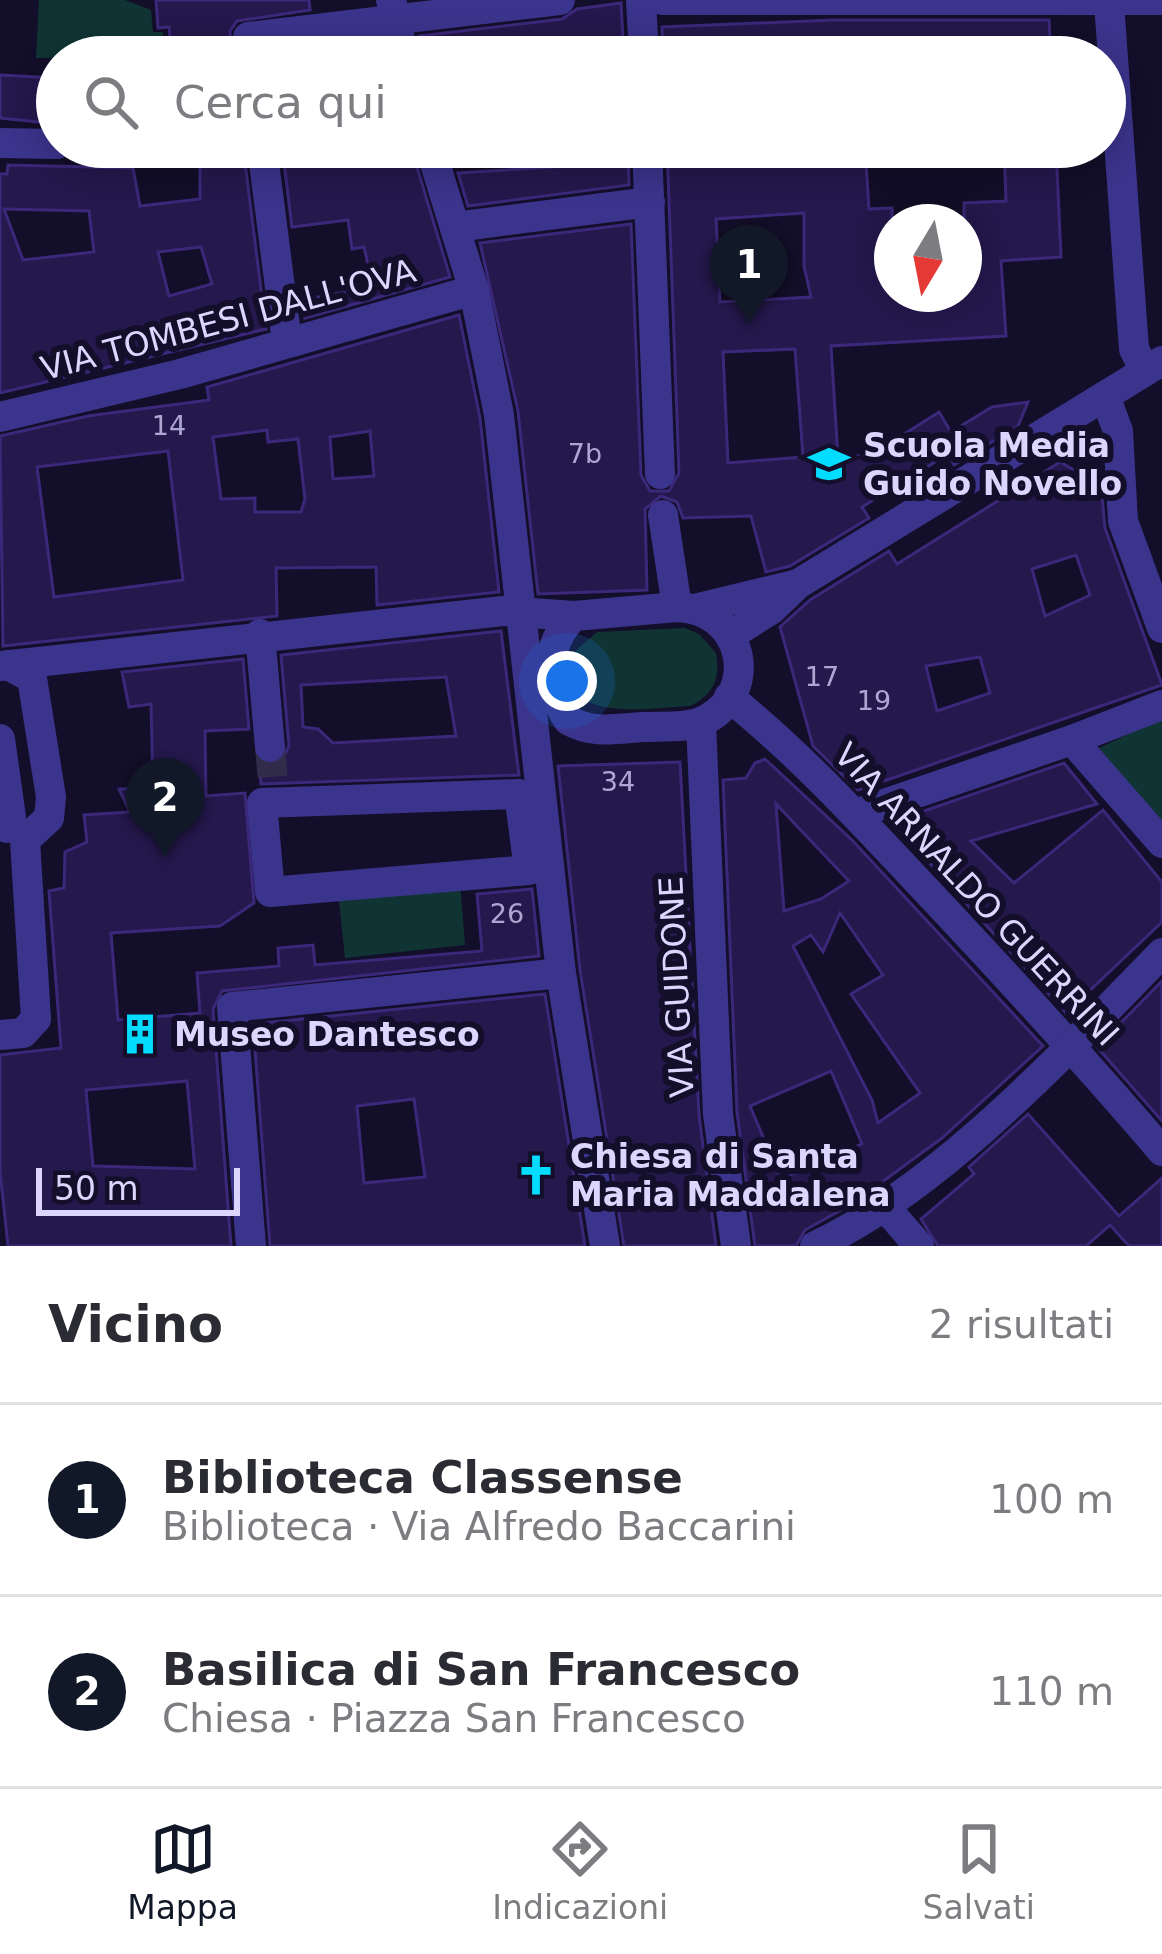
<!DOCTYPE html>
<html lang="it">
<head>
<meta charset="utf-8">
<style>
  body { margin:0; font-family:"DejaVu Sans",sans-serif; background:#f2f2f3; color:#2b2b33 }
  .compass { position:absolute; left:874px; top:204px; width:108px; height:108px; border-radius:50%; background:#fff; box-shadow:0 6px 30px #0003; rotate:190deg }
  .scale { position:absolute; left:36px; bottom:30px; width:204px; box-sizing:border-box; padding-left:12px; border:6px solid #dcd6ff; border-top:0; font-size:33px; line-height:42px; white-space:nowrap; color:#dcd6ff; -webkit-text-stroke:9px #130e29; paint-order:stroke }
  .you { position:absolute; left:567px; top:681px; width:42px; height:42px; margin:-30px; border:9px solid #fff; border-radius:50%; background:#1a73e8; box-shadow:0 0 0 18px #1a73e833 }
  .badge { display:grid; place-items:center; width:78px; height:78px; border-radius:50%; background:#111827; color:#fff; font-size:39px; font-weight:700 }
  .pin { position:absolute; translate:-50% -99px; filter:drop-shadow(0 3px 6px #0008) }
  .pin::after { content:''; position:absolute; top:63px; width:42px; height:36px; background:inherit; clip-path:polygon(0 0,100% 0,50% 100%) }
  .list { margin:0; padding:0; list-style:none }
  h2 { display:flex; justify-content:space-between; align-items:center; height:156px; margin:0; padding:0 48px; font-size:51px }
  h2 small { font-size:39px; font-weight:400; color:#7c7c81 }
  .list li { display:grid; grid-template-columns:78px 1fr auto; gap:36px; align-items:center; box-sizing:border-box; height:192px; padding:0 48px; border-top:3px solid #e1e1e2 }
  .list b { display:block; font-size:45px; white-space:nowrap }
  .list p { margin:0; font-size:39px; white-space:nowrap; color:#7c7c81 }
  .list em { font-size:39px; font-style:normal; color:#7c7c81 }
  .icon { flex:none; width:66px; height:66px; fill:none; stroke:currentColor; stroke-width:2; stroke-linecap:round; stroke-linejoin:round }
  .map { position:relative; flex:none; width:1162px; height:1246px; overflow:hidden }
  .search { position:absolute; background:#fff; box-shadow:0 6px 30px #0003; left:36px; right:36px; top:36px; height:132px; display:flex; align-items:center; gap:30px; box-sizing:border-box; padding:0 42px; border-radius:66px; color:#7c7c81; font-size:45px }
  .sheet { height:540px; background:#fff }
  nav { display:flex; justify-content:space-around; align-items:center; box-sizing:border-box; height:168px; border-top:3px solid #e1e1e2; background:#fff; font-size:33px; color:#7c7c81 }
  nav a { display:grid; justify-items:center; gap:6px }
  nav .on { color:#111827 }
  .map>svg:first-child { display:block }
  .green { fill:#103434 }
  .building { fill:#24184c; stroke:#3b287a; stroke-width:3; fill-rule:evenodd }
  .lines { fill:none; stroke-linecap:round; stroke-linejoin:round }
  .minor-tunnel { stroke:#312c49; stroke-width:30; stroke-dasharray:30 15; stroke-linecap:butt }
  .minor { stroke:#3b348c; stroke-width:30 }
  .labels { text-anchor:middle; stroke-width:12; stroke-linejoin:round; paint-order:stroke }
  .number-label { font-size:27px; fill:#aea6d2 }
  .street-label { font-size:33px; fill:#dcd6ff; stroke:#130e29 }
  .poi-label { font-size:33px; font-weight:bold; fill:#dcd6ff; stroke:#130e29; text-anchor:start }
</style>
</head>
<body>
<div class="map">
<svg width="1162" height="1246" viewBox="0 0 1162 1246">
  <rect width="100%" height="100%" fill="#130e29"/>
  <g class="green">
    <path d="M39,0h86l26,10 2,22h10v25l-127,1z"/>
    <path d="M685,628l14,6 17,19c5,26 -3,42 -26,53 -44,2 -138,20 -116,-54l23,-20z"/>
    <path d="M1162,718v106l-63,-76z"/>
    <path d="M460,882l5,63 -120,13 -7,-67z"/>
  </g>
  <g class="building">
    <path d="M156,0h153l1,10 -73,11 -7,10 1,26h-59l-3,-30 -11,1z"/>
    <path d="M621,3l3,54h-201l-4,-21 143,-17 15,-10z"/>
    <path d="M834,20h215l2,37h-388l-1,-30z"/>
    <path d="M380,41l4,16h-114v-3z"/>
    <path d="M0,75l57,3v46l-57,-6z"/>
    <path d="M200,147h43l23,182 -266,64v-219h7l1,-9 125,3 7,38 60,-7zM4,209l85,2 5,41 -71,8zM201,247l11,37 -43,12 -11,-44z"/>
    <path d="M282,147h129l39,130 -145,41 -4,-18 72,-13 -9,-40 -12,2 -4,-29 -56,7z"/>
    <path d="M582,147h46l1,38 -161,21 -10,-33 126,-8z"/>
    <path d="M667,147h52v9l146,-9 4,62 23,-1v86h72v-91l42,-2 -2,-54h52l5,110 -60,4 5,75 -175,10 7,111 33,-2 68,-43 12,20 41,-25 36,-5 -10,24 -64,39 -6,-11 -86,53 7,11 -79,48 -24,6 -15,-56 -68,2 -6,-16 -16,-6 -16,13 2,81 -109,4 -20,-183 -38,-168 151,-19 10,251 9,16h19l10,-18zM804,213v53l7,31 -91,5 -4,-83zM795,349l8,108 -75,6 -5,-111z"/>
    <path d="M459,315l21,103 19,174 -122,13 -1,-38 -100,1 1,48 -274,30 -3,-210 88,-20 121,-16 -2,-13zM267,430l1,12 30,-3 7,60 -4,13h-46v-14l-34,1 -8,-62zM370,431l4,45 -41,3 -3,-42zM168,451l15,129 -129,17 -17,-130z"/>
    <path d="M1060,462l41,23 4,43 57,157 -304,105 -45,-44 -33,-119 30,-27 79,-49 8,13zM1076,555l14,40 -45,21 -13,-47zM980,657l10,36 -53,18 -11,-45z"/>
    <path d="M501,631l18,144 -258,9 -2,-21 21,1 9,-18 -8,-91zM446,677l10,59 -123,7 -15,-14 -15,-2 -2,-42z"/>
    <path d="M243,659l6,70 -44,2 1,65 39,-3 9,110 -34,23 -109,7 7,87 82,-7 -3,-40 82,-7 -1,-18 35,-3 2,20 167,-14 -5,-57 55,-5 7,67 -317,35 -9,18 18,237h-223l-8,-75v-116l61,-7 -12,-157 15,-3 1,-36 22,-10 -3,-27 46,-3 -11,-23 34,-2 -2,-83 -22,3 -7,-35zM187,1081l8,88 -102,-3 -7,-76z"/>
    <path d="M765,759l87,81 191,206 -101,92 -90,66 -47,26 -9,16h-41l-18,-134 -14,-332 23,-2 9,-15zM776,804l73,77 -28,18 -37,12zM840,913l43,62 -32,19 69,99 -42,30 -6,-23 -79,-154 18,-11 12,17zM831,1071l31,73 -81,35 -31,-73z"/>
    <path d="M680,762l19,353 17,131h-92l-44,-276 -22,-204z"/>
    <path d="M1064,763l33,41 -126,37 43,42 89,-73 59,72v40l-96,91 -174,-191z"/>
    <path d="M1162,981v140l-65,-74z"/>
    <path d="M545,994l40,252h-315l-17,-222zM414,1099l11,78 -61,6 -7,-77z"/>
    <path d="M1028,1114l91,102 43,-38v68h-33l-19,-21 -24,21h-148l-17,-27 53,-45 -5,-7z"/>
  </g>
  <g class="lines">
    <path class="minor-tunnel" d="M270,747l3,34"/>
    <g class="minor">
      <path d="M391,0l13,57"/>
      <path d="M641,0l3,57"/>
      <path d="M662,0h500"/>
      <path d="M1109,3l25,346 11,22"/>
      <path d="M251,57l-3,-20 312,-37"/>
      <path d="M0,143l57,1"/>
      <path d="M262,147l25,195"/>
      <path d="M430,147l44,143 25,125 62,558 44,273"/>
      <path d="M647,147l13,327"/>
      <path d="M455,227l195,-25"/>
      <path d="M1105,396l13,35 5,90 39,107"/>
      <path d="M0,417l180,-43 294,-84"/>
      <path d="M663,515l14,92"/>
      <path d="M677,607c66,2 84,83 30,112 -17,10 -46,7 -65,8 -27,2 -50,7 -74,-7 -22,-35 -25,-74 6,-104z"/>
      <path d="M698,608l100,-24"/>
      <path d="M260,634l10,113"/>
      <path d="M731,635l41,-26 26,-25 364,-223"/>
      <path d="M8,665l24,13 19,119 -2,21 -24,22"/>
      <path d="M0,666l503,-55 71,5"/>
      <path d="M729,697c72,58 134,126 198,194 80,85 159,171 235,260"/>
      <path d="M1162,705l-90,35 90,103"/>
      <path d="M701,723l17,391 18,132"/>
      <path d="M0,739l11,78 -4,11"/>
      <path d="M519,794l10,76 -259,22 -8,-89z"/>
      <path d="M855,814l217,-74"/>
      <path d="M0,1035l23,-2 13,-14 -11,-179"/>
      <path d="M886,1208l33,38"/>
      <path d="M251,1246l-19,-239 329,-34"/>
      <path d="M815,1246c126,-59 250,-194 347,-293"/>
    </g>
  </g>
  <defs>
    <g id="school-bare" transform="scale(3.24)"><path d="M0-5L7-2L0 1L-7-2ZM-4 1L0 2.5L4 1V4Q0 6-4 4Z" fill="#02ddff" stroke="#130e29" stroke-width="2.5" paint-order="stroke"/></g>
    <g id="building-bare" transform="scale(3.24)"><path d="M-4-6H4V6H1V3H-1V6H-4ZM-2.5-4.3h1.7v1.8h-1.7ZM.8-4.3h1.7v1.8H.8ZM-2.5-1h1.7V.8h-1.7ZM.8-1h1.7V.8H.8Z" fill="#02ddff" stroke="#130e29" stroke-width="2.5" paint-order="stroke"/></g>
    <g id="church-bare" transform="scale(3.24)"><path d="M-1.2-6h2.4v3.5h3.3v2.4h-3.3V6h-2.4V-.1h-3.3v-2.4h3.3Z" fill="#02ddff" stroke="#130e29" stroke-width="2.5" paint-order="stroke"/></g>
  </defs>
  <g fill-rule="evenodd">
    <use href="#school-bare" x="829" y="464"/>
    <use href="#building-bare" x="140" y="1034"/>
    <use href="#church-bare" x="536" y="1175"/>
  </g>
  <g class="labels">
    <g class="number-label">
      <text x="169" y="435">14</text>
      <text x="585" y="463">7b</text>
      <text x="822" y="686">17</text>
      <text x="874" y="710">19</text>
      <text x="618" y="791">34</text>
      <text x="507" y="923">26</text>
    </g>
    <g class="street-label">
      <text transform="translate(228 319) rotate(-15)" y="12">VIA TOMBESI DALL'OVA</text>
      <text transform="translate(977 894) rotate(47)" y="12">VIA ARNALDO GUERRINI</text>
      <text transform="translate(676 987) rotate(-93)" y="12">VIA GUIDONE</text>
    </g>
    <g class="poi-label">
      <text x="863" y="457">Scuola Media<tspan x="863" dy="38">Guido Novello</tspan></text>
      <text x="174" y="1046">Museo Dantesco</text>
      <text x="570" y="1168">Chiesa di Santa<tspan x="570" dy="38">Maria Maddalena</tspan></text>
    </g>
  </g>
</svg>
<svg class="compass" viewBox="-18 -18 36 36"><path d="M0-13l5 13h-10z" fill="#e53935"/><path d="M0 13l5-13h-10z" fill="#7c7c81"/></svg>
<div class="scale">50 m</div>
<div class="you"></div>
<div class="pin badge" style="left:749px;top:324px">1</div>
<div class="pin badge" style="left:165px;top:857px">2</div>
<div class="search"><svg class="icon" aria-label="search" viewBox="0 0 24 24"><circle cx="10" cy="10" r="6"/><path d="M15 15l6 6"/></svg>Cerca qui</div>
</div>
<section class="sheet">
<h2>Vicino<small>2 risultati</small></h2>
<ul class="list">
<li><span class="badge">1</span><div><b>Biblioteca Classense</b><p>Biblioteca · Via Alfredo Baccarini</p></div><em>100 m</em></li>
<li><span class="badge">2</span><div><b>Basilica di San Francesco</b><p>Chiesa · Piazza San Francesco</p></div><em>110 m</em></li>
</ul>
</section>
<nav>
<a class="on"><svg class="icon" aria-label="map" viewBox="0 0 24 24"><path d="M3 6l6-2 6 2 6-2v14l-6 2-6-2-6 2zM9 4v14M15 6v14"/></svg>Mappa</a>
<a><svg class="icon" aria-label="directions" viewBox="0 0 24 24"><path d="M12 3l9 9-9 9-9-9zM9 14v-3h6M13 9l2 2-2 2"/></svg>Indicazioni</a>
<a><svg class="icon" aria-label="saved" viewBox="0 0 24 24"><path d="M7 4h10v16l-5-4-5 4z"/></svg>Salvati</a>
</nav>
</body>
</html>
